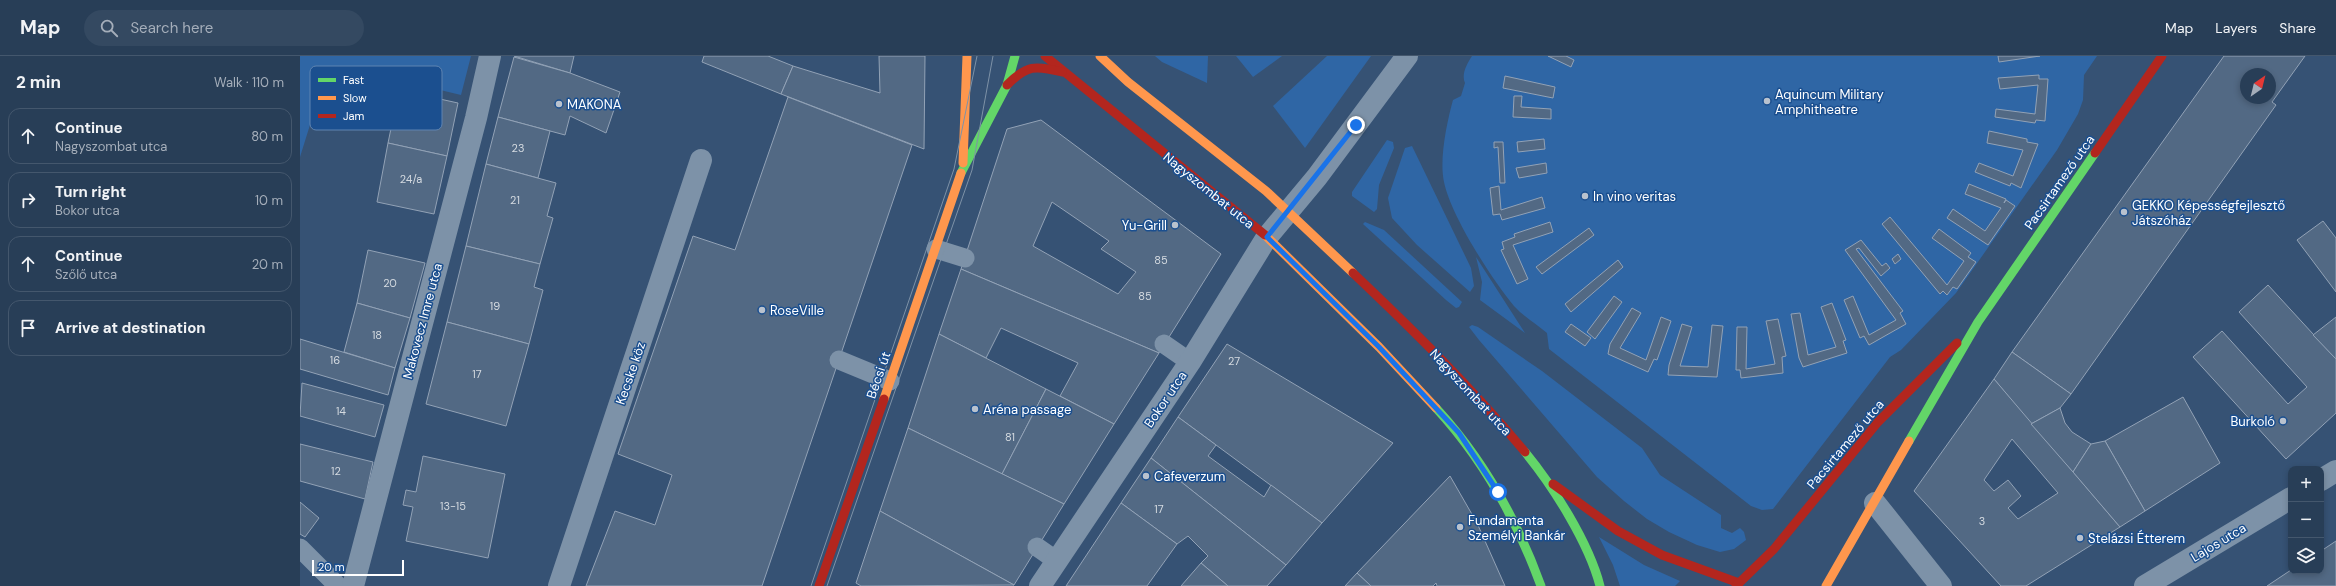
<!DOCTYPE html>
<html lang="en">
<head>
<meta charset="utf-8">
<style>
  body { margin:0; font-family:"DM Sans",sans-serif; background:#344961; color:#f1f3f6 }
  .controls { position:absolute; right:12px; bottom:12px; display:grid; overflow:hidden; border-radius:8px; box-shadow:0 2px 6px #0003 }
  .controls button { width:36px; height:36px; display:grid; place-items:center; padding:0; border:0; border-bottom:1px solid #44576d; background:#283e57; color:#f1f3f6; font:20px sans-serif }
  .compass { position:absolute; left:1940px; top:12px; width:36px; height:36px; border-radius:50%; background:#283e57; box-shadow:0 2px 6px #0003; rotate:35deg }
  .scale { position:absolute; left:12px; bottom:10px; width:92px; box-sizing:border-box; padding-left:4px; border:2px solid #fff; border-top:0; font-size:11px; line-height:14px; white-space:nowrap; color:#fff; -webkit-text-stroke:3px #1b4f8f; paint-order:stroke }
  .stop { position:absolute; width:12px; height:12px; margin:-9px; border:3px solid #1a73e8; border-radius:50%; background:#fff }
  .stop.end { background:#1a73e8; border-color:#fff; box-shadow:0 1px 4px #0008 }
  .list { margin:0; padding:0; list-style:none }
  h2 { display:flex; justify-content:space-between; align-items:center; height:52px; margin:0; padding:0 16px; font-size:17px }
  h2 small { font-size:13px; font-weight:400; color:#a5aeba }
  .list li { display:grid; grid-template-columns:26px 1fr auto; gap:12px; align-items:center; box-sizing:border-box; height:56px; margin:0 8px 8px; padding:0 8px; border:1px solid #44576d; border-radius:12px }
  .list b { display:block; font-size:15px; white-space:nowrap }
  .list p { margin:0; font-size:13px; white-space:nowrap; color:#a5aeba }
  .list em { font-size:13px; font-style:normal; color:#a5aeba }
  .icon { flex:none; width:22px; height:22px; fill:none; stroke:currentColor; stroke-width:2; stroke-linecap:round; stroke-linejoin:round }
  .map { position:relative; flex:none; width:2036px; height:530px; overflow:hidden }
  header { display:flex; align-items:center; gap:24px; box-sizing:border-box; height:56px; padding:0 20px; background:#283e57; border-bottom:1px solid #44576d }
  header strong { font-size:19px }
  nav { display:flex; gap:22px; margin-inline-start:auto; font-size:14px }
  .search { width:280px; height:36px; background:#344961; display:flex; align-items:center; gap:10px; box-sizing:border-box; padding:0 14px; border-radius:22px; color:#a5aeba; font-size:15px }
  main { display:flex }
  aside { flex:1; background:#283e57 }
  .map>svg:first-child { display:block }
  .green { fill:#2f66a5 }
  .building { fill:#526984; stroke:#92a2b6; fill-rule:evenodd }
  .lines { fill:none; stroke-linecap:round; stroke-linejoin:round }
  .lane { stroke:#7d92a8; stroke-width:19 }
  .street { stroke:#7d92a8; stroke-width:22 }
  .fast { stroke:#63d668; stroke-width:9 }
  .slow { stroke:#ff974d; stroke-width:9 }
  .jam { stroke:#b3261e; stroke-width:9 }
  .tram { stroke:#7e92a7; stroke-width:1 }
  .route { stroke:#1a73e8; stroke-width:5 }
  .poi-dot { fill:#b9c2ce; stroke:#1b4f8f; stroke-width:1.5 }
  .labels { text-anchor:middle; stroke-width:3; stroke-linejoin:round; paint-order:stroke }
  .number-label { font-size:11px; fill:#d4dae0 }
  .poi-label { font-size:13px; fill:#fff; stroke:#1b4f8f; text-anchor:start }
  .street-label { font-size:13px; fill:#fff; stroke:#1b4f8f }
  .key { fill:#1b4f8f; stroke:#5f84b1; stroke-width:1 }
  .key-label { font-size:11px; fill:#fff }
</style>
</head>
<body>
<header>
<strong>Map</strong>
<div class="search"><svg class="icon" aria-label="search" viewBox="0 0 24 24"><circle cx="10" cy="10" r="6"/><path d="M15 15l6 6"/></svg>Search here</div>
<nav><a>Map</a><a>Layers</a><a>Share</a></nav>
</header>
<main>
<aside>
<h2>2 min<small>Walk · 110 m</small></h2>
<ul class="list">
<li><svg class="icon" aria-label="ahead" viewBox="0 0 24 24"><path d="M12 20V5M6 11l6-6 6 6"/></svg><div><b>Continue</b><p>Nagyszombat utca</p></div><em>80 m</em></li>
<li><svg class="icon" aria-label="right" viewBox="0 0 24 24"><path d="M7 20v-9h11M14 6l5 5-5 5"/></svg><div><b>Turn right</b><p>Bokor utca</p></div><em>10 m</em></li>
<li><svg class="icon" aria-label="ahead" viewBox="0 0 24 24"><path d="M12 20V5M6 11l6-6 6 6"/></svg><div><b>Continue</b><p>Szőlő utca</p></div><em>20 m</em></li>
<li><svg class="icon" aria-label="arrive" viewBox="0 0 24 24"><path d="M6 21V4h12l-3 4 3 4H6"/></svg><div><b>Arrive at destination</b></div></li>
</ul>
</aside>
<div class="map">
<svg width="2036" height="530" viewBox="0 0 2036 530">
  <rect width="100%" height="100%" fill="#365274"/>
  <g class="green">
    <path d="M0,0h171l-10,39 -104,-25 -8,33 -30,-7 -19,61z"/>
    <path d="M855,0h53l-1,27 -45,-21z"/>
    <path d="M936,0h46l-29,21z"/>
    <path d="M1027,0h44l-66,92 -32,-42z"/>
    <path d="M1172,0h625l-13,19 -1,25 -5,14 -21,36 -101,143 -55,57 -11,7 -117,152 -11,1 -11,-4 -202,-157 -2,-16c-11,-9 -24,-17 -33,-27 -23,-28 -63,-90 -70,-124 -5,-23 3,-60 9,-82l8,-4 4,-13c-4,-9 2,-19 7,-27z"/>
    <path d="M1087,84l6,2 1,6 -15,37 -2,24 -3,3 -22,-16v-4z"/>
    <path d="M1112,90l59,122 3,18 -4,6 -53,-47 -25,-27 -4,-20 17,-50z"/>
    <path d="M1065,166l19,8 78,72 -3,5 -3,1 -10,-8 -83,-76z"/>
    <path d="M1176,201l49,76 -45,-33 2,-18z"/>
    <path d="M1172,269l6,2 64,44 100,77 18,27 61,40v13l11,5 8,-5 4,4 2,8 -12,9 -14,3 -23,-7 -28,-13 -22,-13 -23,-18 -27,-24 -118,-137 -10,-13z"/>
    <path d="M1299,481l45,28 36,16 -5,5h-55l-7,-21z"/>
  </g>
  <g class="building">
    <path d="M214,0h60l-4,17z"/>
    <path d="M404,0h64l25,10 -12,28 -79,-32z"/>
    <path d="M579,0h46l-1,93 -143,-55 12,-28 87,27z"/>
    <path d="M1248,0h18l8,4 -3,7z"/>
    <path d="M1698,0h42l-41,6z"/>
    <path d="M1924,0h81l-33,46 4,3 -205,289 -59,-42zM1946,18h24v24h-24z"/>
    <path d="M214,1l56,16 50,19 -14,41 -36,-17 -5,19 -67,-18z"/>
    <path d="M1739,19v4h9l-3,42 -9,-1 -1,3 -40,-6 1,-8 39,5 3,-29 -38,4 -2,-11z"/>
    <path d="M1205,20l50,11 -2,11 -50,-10z"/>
    <path d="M99,34l59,13 -11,53 -59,-13z"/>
    <path d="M1214,40h8l-1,11 30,2v10l-38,-2z"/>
    <path d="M488,41l124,48 -150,441h-176l29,-75 40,14 17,-50 -54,-21 75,-218 42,14z"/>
    <path d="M198,61l52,14 -12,47 -52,-14z"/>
    <path d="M741,64l180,134 -62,99 -198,-84 46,-140zM752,146l57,39 -8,8 35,23 -18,22 -85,-48z"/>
    <path d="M1689,75l38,8v3l11,2 -17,44 -10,-5 -1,3 -35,-14 4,-9 34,13 10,-26 -36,-7z"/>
    <path d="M1244,83l1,10 -27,3 -1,-10z"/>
    <path d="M1194,86h9l2,41h-5l-2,-36 -4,1z"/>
    <path d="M88,87l59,13 -13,58 -57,-12z"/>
    <path d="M1246,107l1,10 -28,5 -3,-10z"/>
    <path d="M186,108l70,19 -9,33 6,2 -13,46 -74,-18z"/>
    <path d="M1669,128l37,15 -2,4 2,-3 9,6 -27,39 -41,-27 6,-9 32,22 16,-23 -36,-14z"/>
    <path d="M1199,130l2,24 41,-13 3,11 -43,12 -2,-6 -7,1 -3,-27z"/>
    <path d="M1590,161l57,68 17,-24 -32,-23 7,-9 32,24 -3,4 8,5 -19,27 -4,-2 -6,8 -4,-4 -3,3 -58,-70z"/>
    <path d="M2023,165l13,17v54l-39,-52z"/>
    <path d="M1250,166l3,10 -40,13 15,34 -11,5 -16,-34 3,-1 -2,-7 13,-5 -1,-3z"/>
    <path d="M1289,172l5,7 -52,39 -6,-7z"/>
    <path d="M1561,184l21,26 4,-3 4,5 -9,8 -22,-28 -3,1 47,62 -3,2 6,11 -37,21 -5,-9 -4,2 -16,-38 9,-4 16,39 27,-15 -51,-70z"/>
    <path d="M166,190l74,18 -6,23 9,3 -14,54 -82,-22z"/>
    <path d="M68,194l57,13 -15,55 -53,-15z"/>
    <path d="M1598,198l3,5 -6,5 -3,-5z"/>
    <path d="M1318,204l5,7 -52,45 -6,-8z"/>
    <path d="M661,213l198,84 -45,71 -54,-28 18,-33 -77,-35 -15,30 -47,-24z"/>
    <path d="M1968,229l68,74v54l-50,46 -93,-102 29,-26 66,73 19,-17 -68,-75z"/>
    <path d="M1314,240l8,6 -27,37 -8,-7z"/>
    <path d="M57,247l53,15 -15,50 -51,-16z"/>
    <path d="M1532,247l14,37 -3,1 4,12 -44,14 -4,-9 -8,-44 9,-1 8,42 28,-8 -15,-40z"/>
    <path d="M1332,252l9,5 -21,35 26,12 15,-43 10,4 -14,39 -3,-1 -6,13 -40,-18 2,-10z"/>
    <path d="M2036,261v42l-23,-24z"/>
    <path d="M1478,263l8,37 -4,1 1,16 -42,5 -1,-8h-4l1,-43h10l-1,42 29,-5 -9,-43z"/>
    <path d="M147,266l82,22 -23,82 -80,-22z"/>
    <path d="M1271,268l20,14 -6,8 -20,-14z"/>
    <path d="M1382,268l10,3 -12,39 28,1 4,-42 11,1 -6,51 -49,-2 1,-10z"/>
    <path d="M639,278l107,55 -44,85 -94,-46z"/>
    <path d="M0,283l95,29 -7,27 -88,-26z"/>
    <path d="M927,288l166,99 -71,80 -144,-106z"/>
    <path d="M1712,296l59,42 -11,14 -29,16 -37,-45z"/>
    <path d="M1694,323l126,148 -94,59h-25l-87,-95zM1712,383l46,54 -40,26 -10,-11 13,-12 -13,-16 -14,11 -10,-11z"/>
    <path d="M2,327l82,22 -9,32 -75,-21z"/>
    <path d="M746,333l68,35 -50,80 -62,-30z"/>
    <path d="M1883,341l37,66 -75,48 -40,-70z"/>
    <path d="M1760,352l5,15 7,9 19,12 -18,28 -42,-48z"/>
    <path d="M878,361l38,28 -8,11 56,41 7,-12 51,38 -36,42 -135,-107z"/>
    <path d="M608,372l156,76 -50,81 -134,-74z"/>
    <path d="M1805,385l40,70 -25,16 -47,-55 18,-28z"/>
    <path d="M0,388l73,18 -8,37 -65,-18z"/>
    <path d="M123,400l82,18 -17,84 -82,-17 7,-34 -10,-2 3,-15 10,2z"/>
    <path d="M851,402l135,107 -19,21h-39l-27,-23 7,-7 -20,-20 -11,8 -56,-41z"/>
    <path d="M1150,420l27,47 28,63h-68l-1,-3 -3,3h-62l-14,-13z"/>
    <path d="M0,446l19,16 -14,19 -5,-3z"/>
    <path d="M821,447l56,41 -30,42h-81z"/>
    <path d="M580,455l134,74 -153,1 -5,-3z"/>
    <path d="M2036,485v45h-69l24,-16 30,1v-20z"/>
    <path d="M901,507l27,23h-47z"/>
    <path d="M1057,517l14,13h-26z"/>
  </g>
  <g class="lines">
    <g class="lane">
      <path d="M636,193l29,9"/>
      <path d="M864,288l26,18"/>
      <path d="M539,304l51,21"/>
      <path d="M737,491l20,14"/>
      <path d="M0,492l38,38"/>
    </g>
    <g class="street">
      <path d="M2021,424l15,-9"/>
      <path d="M1575,447l66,83"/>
      <path d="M53,530l123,-468 14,-62"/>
      <path d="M259,530l142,-426"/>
      <path d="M740,530l150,-224 77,-125 50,-60 90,-121"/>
      <path d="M1845,530l146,-88"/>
    </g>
    <g class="fast">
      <path d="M661,117l46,-88 8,-29"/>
      <path d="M1136,352c48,52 81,112 105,178"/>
      <path d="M1609,385l69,-119 117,-169"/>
      <path d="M1225,396c28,34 64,91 75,134"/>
    </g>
    <g class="slow">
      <path d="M800,0l28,26 138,109 87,82"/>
      <path d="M663,107l4,-107"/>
      <path d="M965,179l114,112 57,61"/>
      <path d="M584,343l77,-226"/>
      <path d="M1526,530l83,-145"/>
    </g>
    <g class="jam">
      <path d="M745,0l220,179"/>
      <path d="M707,29c20,-20 28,-20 55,-13"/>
      <path d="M1795,97l67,-97"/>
      <path d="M1053,217c60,57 119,115 172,179"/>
      <path d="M1253,428l65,47 44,24 77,28"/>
      <path d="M519,530l65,-187"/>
      <path d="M1436,530l38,-37 104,-127 79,-79"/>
    </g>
    <g class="tram">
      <path d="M511,530l143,-417 23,-113"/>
      <path d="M527,530l145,-416 21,-114"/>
    </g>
  </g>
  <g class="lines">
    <path class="route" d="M1056,69l-89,112 112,110 80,86 39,59"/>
  </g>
  <g class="poi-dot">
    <circle cx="1467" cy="45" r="4"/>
    <circle cx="259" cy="48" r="4"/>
    <circle cx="1285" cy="140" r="4"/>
    <circle cx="1824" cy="156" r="4"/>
    <circle cx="875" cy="169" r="4"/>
    <circle cx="462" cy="254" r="4"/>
    <circle cx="675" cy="353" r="4"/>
    <circle cx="1983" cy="365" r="4"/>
    <circle cx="846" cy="420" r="4"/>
    <circle cx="1160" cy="471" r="4"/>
    <circle cx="1780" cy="482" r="4"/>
  </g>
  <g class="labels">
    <g class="number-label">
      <text x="218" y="96">23</text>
      <text x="111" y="127">24/a</text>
      <text x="215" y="148">21</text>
      <text x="861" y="208">85</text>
      <text x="90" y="231">20</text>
      <text x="845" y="244">85</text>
      <text x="195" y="254">19</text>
      <text x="77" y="283">18</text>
      <text x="35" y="308">16</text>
      <text x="934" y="309">27</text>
      <text x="177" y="322">17</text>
      <text x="41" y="359">14</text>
      <text x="710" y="385">81</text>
      <text x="36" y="419">12</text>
      <text x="153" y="454">13-15</text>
      <text x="859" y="457">17</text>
      <text x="1682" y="469">3</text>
    </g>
    <g class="poi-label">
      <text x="1475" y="43">Aquincum Military<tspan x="1475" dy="15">Amphitheatre</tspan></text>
      <text x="267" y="53">MAKONA</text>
      <text x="1293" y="145">In vino veritas</text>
      <text x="1832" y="154">GEKKO Képességfejlesztő<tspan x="1832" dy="15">Játszóház</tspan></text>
      <text x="867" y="174" text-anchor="end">Yu-Grill</text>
      <text x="470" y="259">RoseVille</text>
      <text x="683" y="358">Aréna passage</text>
      <text x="1975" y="370" text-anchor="end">Burkoló</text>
      <text x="854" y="425">Cafeverzum</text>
      <text x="1168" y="469">Fundamenta<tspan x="1168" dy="15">Személyi Bankár</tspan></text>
      <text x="1788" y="487">Stelázsi Étterem</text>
    </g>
    <g class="street-label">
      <text transform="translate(1759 126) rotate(-55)" y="5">Pacsirtamező utca</text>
      <text transform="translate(909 134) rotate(39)" y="5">Nagyszombat utca</text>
      <text transform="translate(122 265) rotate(-75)" y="5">Makovecz Imre utca</text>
      <text transform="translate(330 317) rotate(-71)" y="5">Kecske köz</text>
      <text transform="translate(578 319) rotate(-71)" y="5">Bécsi út</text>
      <text transform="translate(1171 336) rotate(47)" y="5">Nagyszombat utca</text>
      <text transform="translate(865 343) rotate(-56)" y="5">Bokor utca</text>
      <text transform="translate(1545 388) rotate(-50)" y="5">Pacsirtamező utca</text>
      <text transform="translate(1918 486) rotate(-31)" y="5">Lajos utca</text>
    </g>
  </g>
  <rect x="10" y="10" width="132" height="64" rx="6" class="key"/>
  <rect x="18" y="22" width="18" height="4" fill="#63d668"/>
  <rect x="18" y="40" width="18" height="4" fill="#ff974d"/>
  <rect x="18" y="58" width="18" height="4" fill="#b3261e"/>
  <g class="key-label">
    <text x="43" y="28">Fast</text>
    <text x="43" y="46">Slow</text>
    <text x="43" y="64">Jam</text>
  </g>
</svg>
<div class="controls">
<button>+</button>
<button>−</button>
<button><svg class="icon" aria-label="layers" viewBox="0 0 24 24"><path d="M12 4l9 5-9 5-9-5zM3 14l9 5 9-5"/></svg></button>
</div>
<svg class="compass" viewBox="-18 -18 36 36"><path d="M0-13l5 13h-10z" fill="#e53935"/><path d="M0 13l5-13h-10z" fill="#a5aeba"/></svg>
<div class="scale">20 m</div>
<div class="stop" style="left:1198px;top:436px"></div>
<div class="stop end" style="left:1056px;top:69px"></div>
</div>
</main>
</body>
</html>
